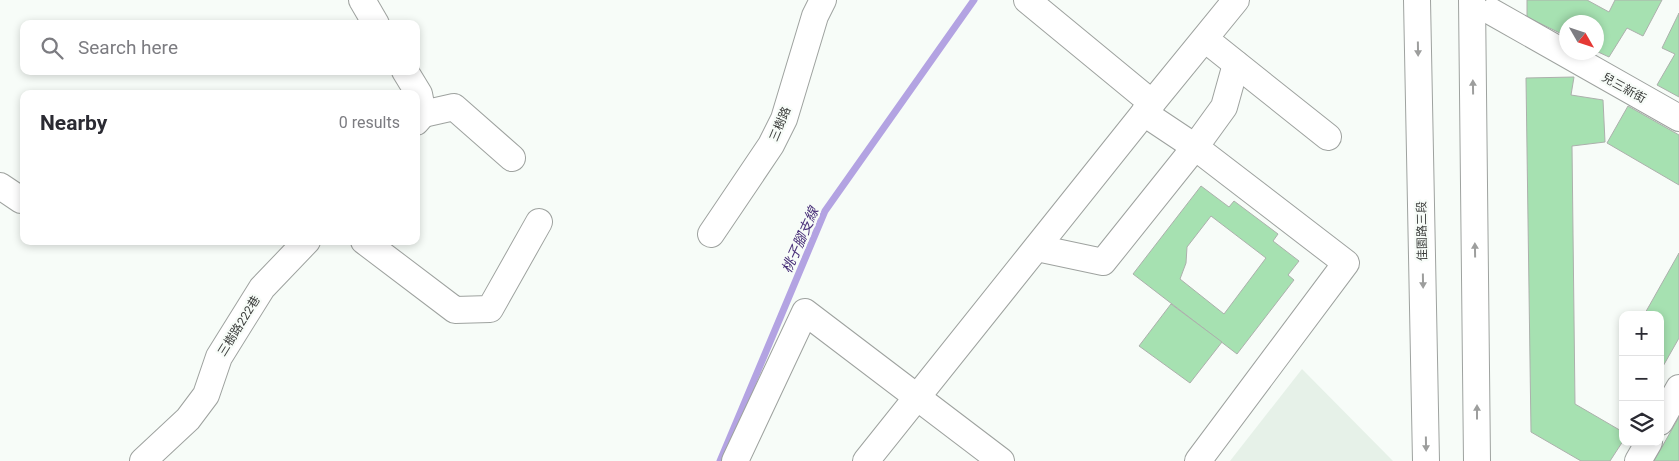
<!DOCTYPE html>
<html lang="en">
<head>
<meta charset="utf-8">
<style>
  body { margin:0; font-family:Roboto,"Noto Sans TC",sans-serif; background:#f2f2f3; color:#2b2b33 }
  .controls { position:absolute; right:15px; bottom:15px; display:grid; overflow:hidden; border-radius:10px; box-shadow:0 2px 8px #0003 }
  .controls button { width:45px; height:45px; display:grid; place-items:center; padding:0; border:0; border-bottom:1px solid #e1e1e2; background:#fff; color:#2b2b33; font:25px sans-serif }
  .compass { position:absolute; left:1559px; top:15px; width:45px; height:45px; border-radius:50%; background:#fff; box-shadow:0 2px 8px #0003; rotate:129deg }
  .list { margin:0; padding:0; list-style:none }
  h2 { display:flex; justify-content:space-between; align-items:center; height:65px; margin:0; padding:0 20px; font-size:21px }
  h2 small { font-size:16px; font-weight:400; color:#7c7c81 }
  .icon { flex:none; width:28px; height:28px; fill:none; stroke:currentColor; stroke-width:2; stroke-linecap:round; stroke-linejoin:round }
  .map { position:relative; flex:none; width:1679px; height:461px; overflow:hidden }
  .search { position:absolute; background:#fff; box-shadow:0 2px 8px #0003; left:20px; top:20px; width:400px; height:55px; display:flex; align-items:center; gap:12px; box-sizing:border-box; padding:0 18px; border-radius:10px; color:#7c7c81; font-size:19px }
  .panel { position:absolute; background:#fff; box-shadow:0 2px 8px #0003; left:20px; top:90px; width:400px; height:155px; border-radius:10px }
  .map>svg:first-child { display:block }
  .built { fill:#e6f1e8 }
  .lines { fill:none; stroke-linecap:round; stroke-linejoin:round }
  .stream { stroke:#b3a3e2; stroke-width:7 }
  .building { fill:#a6e1b1; stroke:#acb0ac; fill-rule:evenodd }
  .minor-casing { stroke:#9ea29f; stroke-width:28 }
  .minor { stroke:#fff; stroke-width:26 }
  .oneway { fill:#9d9e9d }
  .labels { text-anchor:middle; stroke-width:4.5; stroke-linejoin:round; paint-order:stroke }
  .street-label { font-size:12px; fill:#3b3d3b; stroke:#f7fcf8 }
  .water-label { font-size:14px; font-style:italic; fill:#482f78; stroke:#f7fcf8 }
</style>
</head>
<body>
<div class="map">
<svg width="1679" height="461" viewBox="0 0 1679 461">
  <rect width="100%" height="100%" fill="#f7fcf8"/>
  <path class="built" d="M1302,369l91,92h-163z"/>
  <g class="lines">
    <path class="stream" d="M720,461l105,-250 149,-211"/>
  </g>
  <g class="building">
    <path d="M1527,0h60l22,12 6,-12h47l-19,36 -16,-8 -18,29 -13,-6v-29h-30v14l-39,-19z"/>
    <path d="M1679,13v84l-22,-12 18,-31 -13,-6z"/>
    <path d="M1574,77l-3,18 32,5 2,42 -33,4 3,258 48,28v9l-13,20h-29l-50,-29 -5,-354z"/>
    <path d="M1628,106l51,29v50l-72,-42z"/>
    <path d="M1201,186l28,21 5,-6 44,33 -5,7 26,20 -11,14 6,5 -57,74 -104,-80zM1211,216l55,42 -42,56 -44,-35 6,-16 1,-16z"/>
    <path d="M1679,253v85l-17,30 -2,-1v-52h-16z"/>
    <path d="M1171,304l51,38 -32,41 -51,-37z"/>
    <path d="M1679,417v44h-25z"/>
  </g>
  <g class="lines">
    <g class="minor-casing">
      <g id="minor">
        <path d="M362,0l14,24"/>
        <path d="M1027,0l125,103"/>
        <path d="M1417,0l9,461"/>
        <path d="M1472,0l5,461"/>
        <path d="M1492,12l187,106"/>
        <path d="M1205,39l123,98"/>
        <path d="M405,71l14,23 4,20 -7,8"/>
        <path d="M1144,113l51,34 151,116 -148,198"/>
        <path d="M423,114l31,-7 58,51"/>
        <path d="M0,186l21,14"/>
        <path d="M711,234l60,-89 13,-26 31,-103 8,-16"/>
        <path d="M364,241l91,69 35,-1 49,-87"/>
        <path d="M1037,248l66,14 92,-115 29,-40 12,-43"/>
        <path d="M1660,422l19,-34"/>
        <path d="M143,461l45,-42 18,-24 13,-38 43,-69 45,-47"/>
        <path d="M735,461l70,-149 196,149"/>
        <path d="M866,461l286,-358 84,-103"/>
        <path d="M1638,461l11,-19"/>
      </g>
    </g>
    <use href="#minor" class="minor"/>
  </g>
  <defs><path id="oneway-solid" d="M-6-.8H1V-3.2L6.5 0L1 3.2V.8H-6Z" transform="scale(1.25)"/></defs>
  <g class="oneway">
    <use href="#oneway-solid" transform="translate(1418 49) rotate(89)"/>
    <use href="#oneway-solid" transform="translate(1473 87) rotate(-91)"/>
    <use href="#oneway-solid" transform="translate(1475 250) rotate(-91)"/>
    <use href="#oneway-solid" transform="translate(1423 281) rotate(89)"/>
    <use href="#oneway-solid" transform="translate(1477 412) rotate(-90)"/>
    <use href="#oneway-solid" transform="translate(1426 444) rotate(89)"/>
  </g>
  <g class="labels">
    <g class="street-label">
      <text transform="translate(1624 88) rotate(29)" y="4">兒三新街</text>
      <text transform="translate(780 124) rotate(-67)" y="4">三樹路</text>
      <text transform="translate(1422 231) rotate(-91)" y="4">佳園路三段</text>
      <text transform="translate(239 326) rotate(-58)" y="4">三樹路222巷</text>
    </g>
    <g class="water-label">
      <text transform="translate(800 240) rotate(-66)" y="5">桃子腳支線</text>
    </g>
  </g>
</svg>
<div class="controls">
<button>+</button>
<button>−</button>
<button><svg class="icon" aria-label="layers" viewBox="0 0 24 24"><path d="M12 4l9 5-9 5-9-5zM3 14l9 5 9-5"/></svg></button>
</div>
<svg class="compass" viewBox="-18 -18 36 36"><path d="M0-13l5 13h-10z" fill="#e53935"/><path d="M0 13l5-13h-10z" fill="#7c7c81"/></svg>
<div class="search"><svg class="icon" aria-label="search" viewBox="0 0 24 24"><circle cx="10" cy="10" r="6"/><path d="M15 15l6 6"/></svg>Search here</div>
<section class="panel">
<h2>Nearby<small>0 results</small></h2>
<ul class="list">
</ul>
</section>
</div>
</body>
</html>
